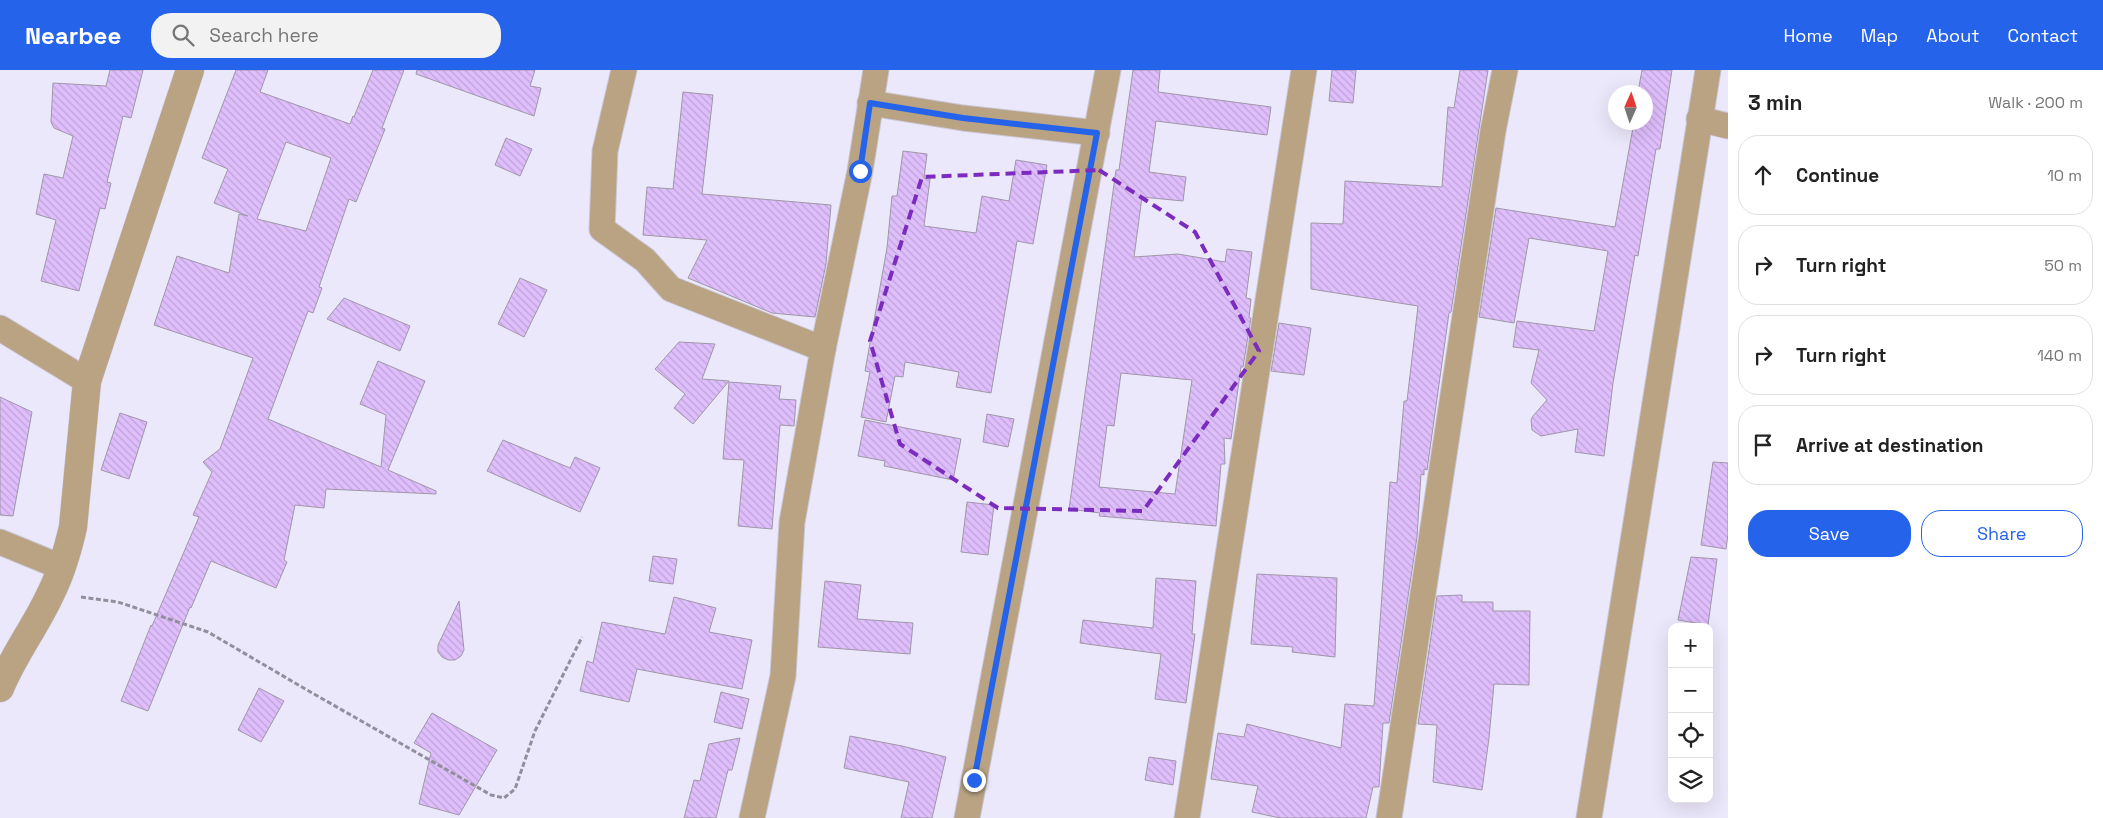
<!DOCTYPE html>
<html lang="en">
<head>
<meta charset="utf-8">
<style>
  body { margin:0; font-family:"Space Grotesk",sans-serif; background:#f2f2f2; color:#222 }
  .controls { position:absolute; right:15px; bottom:15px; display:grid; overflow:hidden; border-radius:10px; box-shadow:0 5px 20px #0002 }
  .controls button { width:45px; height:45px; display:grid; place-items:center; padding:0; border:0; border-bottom:1px solid #e0e0e0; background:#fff; color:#222; font:25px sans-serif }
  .compass { position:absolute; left:1608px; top:15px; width:45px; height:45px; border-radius:50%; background:#fff; box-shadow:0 5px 20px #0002; rotate:3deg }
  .stop { position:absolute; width:15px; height:15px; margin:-11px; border:4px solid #2563eb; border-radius:50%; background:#fff }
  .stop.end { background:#2563eb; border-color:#fff; box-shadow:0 1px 5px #0008 }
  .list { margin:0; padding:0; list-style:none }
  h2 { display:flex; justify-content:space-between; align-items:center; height:65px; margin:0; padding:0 20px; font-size:21px }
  h2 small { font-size:16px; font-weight:400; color:#767676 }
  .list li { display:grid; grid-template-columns:32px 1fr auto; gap:15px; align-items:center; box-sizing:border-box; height:80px; margin:0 10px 10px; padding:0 10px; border:1px solid #e0e0e0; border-radius:20px }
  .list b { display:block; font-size:19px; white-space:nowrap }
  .list em { font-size:16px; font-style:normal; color:#767676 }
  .actions { display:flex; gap:10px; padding:15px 20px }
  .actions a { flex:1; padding:11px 0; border:1px solid #2563eb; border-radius:20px; text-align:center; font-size:18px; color:#2563eb }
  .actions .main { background:#2563eb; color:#fff }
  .icon { flex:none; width:28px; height:28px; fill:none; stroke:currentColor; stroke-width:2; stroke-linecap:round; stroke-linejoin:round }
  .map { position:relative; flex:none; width:1728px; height:748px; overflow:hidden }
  header { display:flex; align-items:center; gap:30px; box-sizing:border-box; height:70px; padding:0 25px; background:#2563eb; color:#fff }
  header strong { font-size:24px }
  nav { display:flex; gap:28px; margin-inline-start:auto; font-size:18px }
  .search { width:350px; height:45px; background:#f2f2f2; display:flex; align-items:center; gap:12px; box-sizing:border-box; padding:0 18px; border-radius:20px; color:#767676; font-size:19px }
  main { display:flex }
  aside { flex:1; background:#fff }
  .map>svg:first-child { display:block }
  .building { fill:url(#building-back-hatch); stroke:#9f97a7; fill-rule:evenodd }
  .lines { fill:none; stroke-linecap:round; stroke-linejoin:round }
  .minor-casing { stroke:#cac6d7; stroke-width:27 }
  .tertiary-casing { stroke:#cac6d7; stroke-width:29 }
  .path { stroke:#928f9d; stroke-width:3; stroke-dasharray:5 2.5; stroke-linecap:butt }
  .minor { stroke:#b9a382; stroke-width:25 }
  .tertiary { stroke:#b9a382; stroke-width:28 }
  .route { stroke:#2563eb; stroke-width:6 }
  .marked { fill:none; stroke:#7b2cbf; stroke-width:4; stroke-dasharray:10 6; stroke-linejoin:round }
</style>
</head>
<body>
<header>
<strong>Nearbee</strong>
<div class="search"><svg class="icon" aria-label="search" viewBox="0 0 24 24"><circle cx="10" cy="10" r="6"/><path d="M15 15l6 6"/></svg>Search here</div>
<nav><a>Home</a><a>Map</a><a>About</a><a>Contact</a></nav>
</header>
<main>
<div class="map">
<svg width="1728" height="748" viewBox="0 0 1728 748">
  <defs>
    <pattern id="building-back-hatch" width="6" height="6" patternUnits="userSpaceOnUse" patternTransform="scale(1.25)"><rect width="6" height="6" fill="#dfbefc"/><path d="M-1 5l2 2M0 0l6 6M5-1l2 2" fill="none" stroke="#bfa3d8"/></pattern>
  </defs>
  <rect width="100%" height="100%" fill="#ece8fb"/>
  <g class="building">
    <path d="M110,0h33l-12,48 -8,-2 -16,66 4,1 -6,26 -5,-1 -21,83 -38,-10 15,-61 -20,-6 8,-40 19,4 10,-42 -19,-8 -3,-6 2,-39 53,3z"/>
    <path d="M236,0h32l-8,22 90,32 3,-8 1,1 19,-47h31l-22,58 3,1 -29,73 -7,-3 -30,88 3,1 -9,25 -5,-2 -40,108 113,48 5,-52 -26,-11 18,-43 47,20 -37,89 48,21v3l-110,-5 -2,19 -29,-3 -11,55 3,2 -11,26 -65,-27 -20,47 -1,-1 -42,104 -27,-10 30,-76 1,1 47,-109 -6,-2 19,-43 -9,-10 17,-13 33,-91 -99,-33 23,-69 52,17 10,-59 9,2 -34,-13 14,-34 -26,-11zM286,72l45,16 -25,73 -49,-12z"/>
    <path d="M417,0h118l-5,16 11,2 -7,28 -118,-42z"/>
    <path d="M1133,0h27l-2,22 113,15 -4,28 -111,-14 -7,51 37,5 -3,24 -41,-4 -8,60 44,-3 47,8 2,-13 25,3 -6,46 5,1 -2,19h2l-8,49h-2l-10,72 -7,-1 1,26h-4l-5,62 -117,-10 1,-3 -31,-4 47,-339h3zM1121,303l71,7 -17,114 -76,-7 8,-62 7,1z"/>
    <path d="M1332,0h24l-3,33 -24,-2z"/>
    <path d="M1460,0h28l-37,242 -2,1 -22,157 -3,-1v6l-3,-1 -4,63 -28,186h-6l-4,64h-6l-7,31h-86l-28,-6 6,-26 -47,-7 7,-46 26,4 3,-13 94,24 4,-44 29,2 16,-224 7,1 7,-82h3l11,-95 -107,-17v-66l32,1 2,-43 97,6 6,-80 6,1z"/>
    <path d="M1642,0h30l-12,79h-4l-18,107 -3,-1 -22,128 -9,73 -29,-4 3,-23 -37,7 -9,-6 -1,-10 2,-4 14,-16 -16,-17 8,-33 -26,-3 4,-26 77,10 14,-80 -79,-13 -15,85 -35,-6 17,-109 119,19 19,-105h12v-30h-8z"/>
    <path d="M683,22l30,3 -11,99 129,11 -5,59 -11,53 -43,-4 -84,-35 19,-38 -64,-5 4,-48 26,2z"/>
    <path d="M506,68l26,11 -12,27 -25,-11z"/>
    <path d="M903,81l24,3 -3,24 6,1 -6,47 52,7 6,-37 27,5 7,-41 31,5 -14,79 -16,-3 -26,152 -35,-6 3,-15 -54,-10 -2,15 -8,-1 -9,46 -25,-5 9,-45 -5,-1 22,-123 5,-52h5z"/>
    <path d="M520,208l27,12 -23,47 -26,-13z"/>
    <path d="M344,228l66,28 -10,25 -73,-32z"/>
    <path d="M1279,253l32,5 -7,47 -33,-4z"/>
    <path d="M679,272l36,2 -13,35 27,2 -36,43 -19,-16 11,-14 -30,-25z"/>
    <path d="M729,312l52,4 -2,13 17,1 -2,26 -14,-1 -8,104 -34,-3 6,-66 -21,-1z"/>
    <path d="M0,327l32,15 -19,104 -13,-1z"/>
    <path d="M120,343l27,9 -18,57 -28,-9z"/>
    <path d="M987,344l27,5 -6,28 -25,-5z"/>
    <path d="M865,350l96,19 -8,41 -69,-14 1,-5 -27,-5z"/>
    <path d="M503,370l67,28 5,-11 25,11 -20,44 -93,-41z"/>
    <path d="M1713,392l15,1v71l-2,15 -25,-4z"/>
    <path d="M967,432l27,3 -6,50 -27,-3z"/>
    <path d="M653,486l24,3 -4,25 -24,-3z"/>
    <path d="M1691,487l26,2 -9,66 -30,-5z"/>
    <path d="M1257,504l80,4 -2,79 -43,-5 1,-5 -42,-3z"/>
    <path d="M1156,508l40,3 -4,53h3l-9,69 -31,-4 6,-45 -81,-11 3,-23 70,8z"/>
    <path d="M825,511l36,4 -4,34 56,4 -3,31 -92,-7z"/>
    <path d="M1462,525v7h31v9h37l-1,74 -35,-1 -5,54 -7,52 -49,-8 4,-57 -19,-1 19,-128z"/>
    <path d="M674,527l42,11 -7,24 43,8 -10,49 -105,-20 -8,33 -49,-11 7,-30 6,2 9,-41 63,12z"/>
    <path d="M459,531l5,49 -3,6 -6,4h-7l-6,-3 -4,-5v-7z"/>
    <path d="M259,618l25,13 -23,41 -23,-12z"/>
    <path d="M721,622l28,7 -7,30 -28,-7z"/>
    <path d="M432,643l65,37 -38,65 -40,-11 12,-51 -17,-10z"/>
    <path d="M850,666l52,10 44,11 -14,61h-31l8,-36 -65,-14z"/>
    <path d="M740,668l-8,32h-4l-12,48h-32l10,-38 6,1 9,-37z"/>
    <path d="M1149,687l27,4 -3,24 -28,-5z"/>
  </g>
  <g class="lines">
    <g class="minor-casing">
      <g id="minor">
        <path d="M624,0l-19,81 -3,78 43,31 26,29 152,60"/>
        <path d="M870,33l93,15 134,15"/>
        <path d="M1699,49l29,7"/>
        <path d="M0,258l87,53"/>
        <path d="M0,472l61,25"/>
        <path d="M752,748l31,-142 9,-154 31,-173 37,-178 16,-101"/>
        <path d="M967,748l141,-748"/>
        <path d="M1187,748l117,-748"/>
        <path d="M1389,748l104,-687 12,-61"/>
        <path d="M1589,748l119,-748"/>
      </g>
    </g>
    <g class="tertiary-casing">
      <path id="tertiary" d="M0,618c14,-34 36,-62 51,-95 10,-20 17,-44 22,-66l14,-146 103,-311"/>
    </g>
    <path class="path" d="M81,527l37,5 90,30 99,58 184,105 13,3 11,-9 20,-58 47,-94"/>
    <use href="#minor" class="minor"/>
    <use href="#tertiary" class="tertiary"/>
  </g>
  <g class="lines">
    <path class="route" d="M860,101l10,-68 93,15 134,15 -123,647"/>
  </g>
  <path class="marked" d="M1099,100l96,62 64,119 -116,160 -145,-3 -98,-64 -30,-103 52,-164z"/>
</svg>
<div class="controls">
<button>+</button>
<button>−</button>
<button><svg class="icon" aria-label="locate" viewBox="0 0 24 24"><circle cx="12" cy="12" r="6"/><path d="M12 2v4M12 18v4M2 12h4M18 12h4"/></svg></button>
<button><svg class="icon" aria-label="layers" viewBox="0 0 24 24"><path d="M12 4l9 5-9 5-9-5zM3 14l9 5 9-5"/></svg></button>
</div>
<svg class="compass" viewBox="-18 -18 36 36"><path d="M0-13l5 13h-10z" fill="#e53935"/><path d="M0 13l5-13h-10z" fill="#767676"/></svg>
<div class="stop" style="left:860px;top:101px"></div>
<div class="stop end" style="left:974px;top:710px"></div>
</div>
<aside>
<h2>3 min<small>Walk · 200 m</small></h2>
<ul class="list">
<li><svg class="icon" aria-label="ahead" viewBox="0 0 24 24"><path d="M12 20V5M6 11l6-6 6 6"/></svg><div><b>Continue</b></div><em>10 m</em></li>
<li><svg class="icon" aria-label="right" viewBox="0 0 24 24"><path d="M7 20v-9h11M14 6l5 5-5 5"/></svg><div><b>Turn right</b></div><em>50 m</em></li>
<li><svg class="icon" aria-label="right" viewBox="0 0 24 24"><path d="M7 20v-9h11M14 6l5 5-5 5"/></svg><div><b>Turn right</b></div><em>140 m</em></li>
<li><svg class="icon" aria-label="arrive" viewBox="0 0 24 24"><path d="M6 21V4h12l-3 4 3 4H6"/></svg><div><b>Arrive at destination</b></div></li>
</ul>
<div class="actions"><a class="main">Save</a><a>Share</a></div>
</aside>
</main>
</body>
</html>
